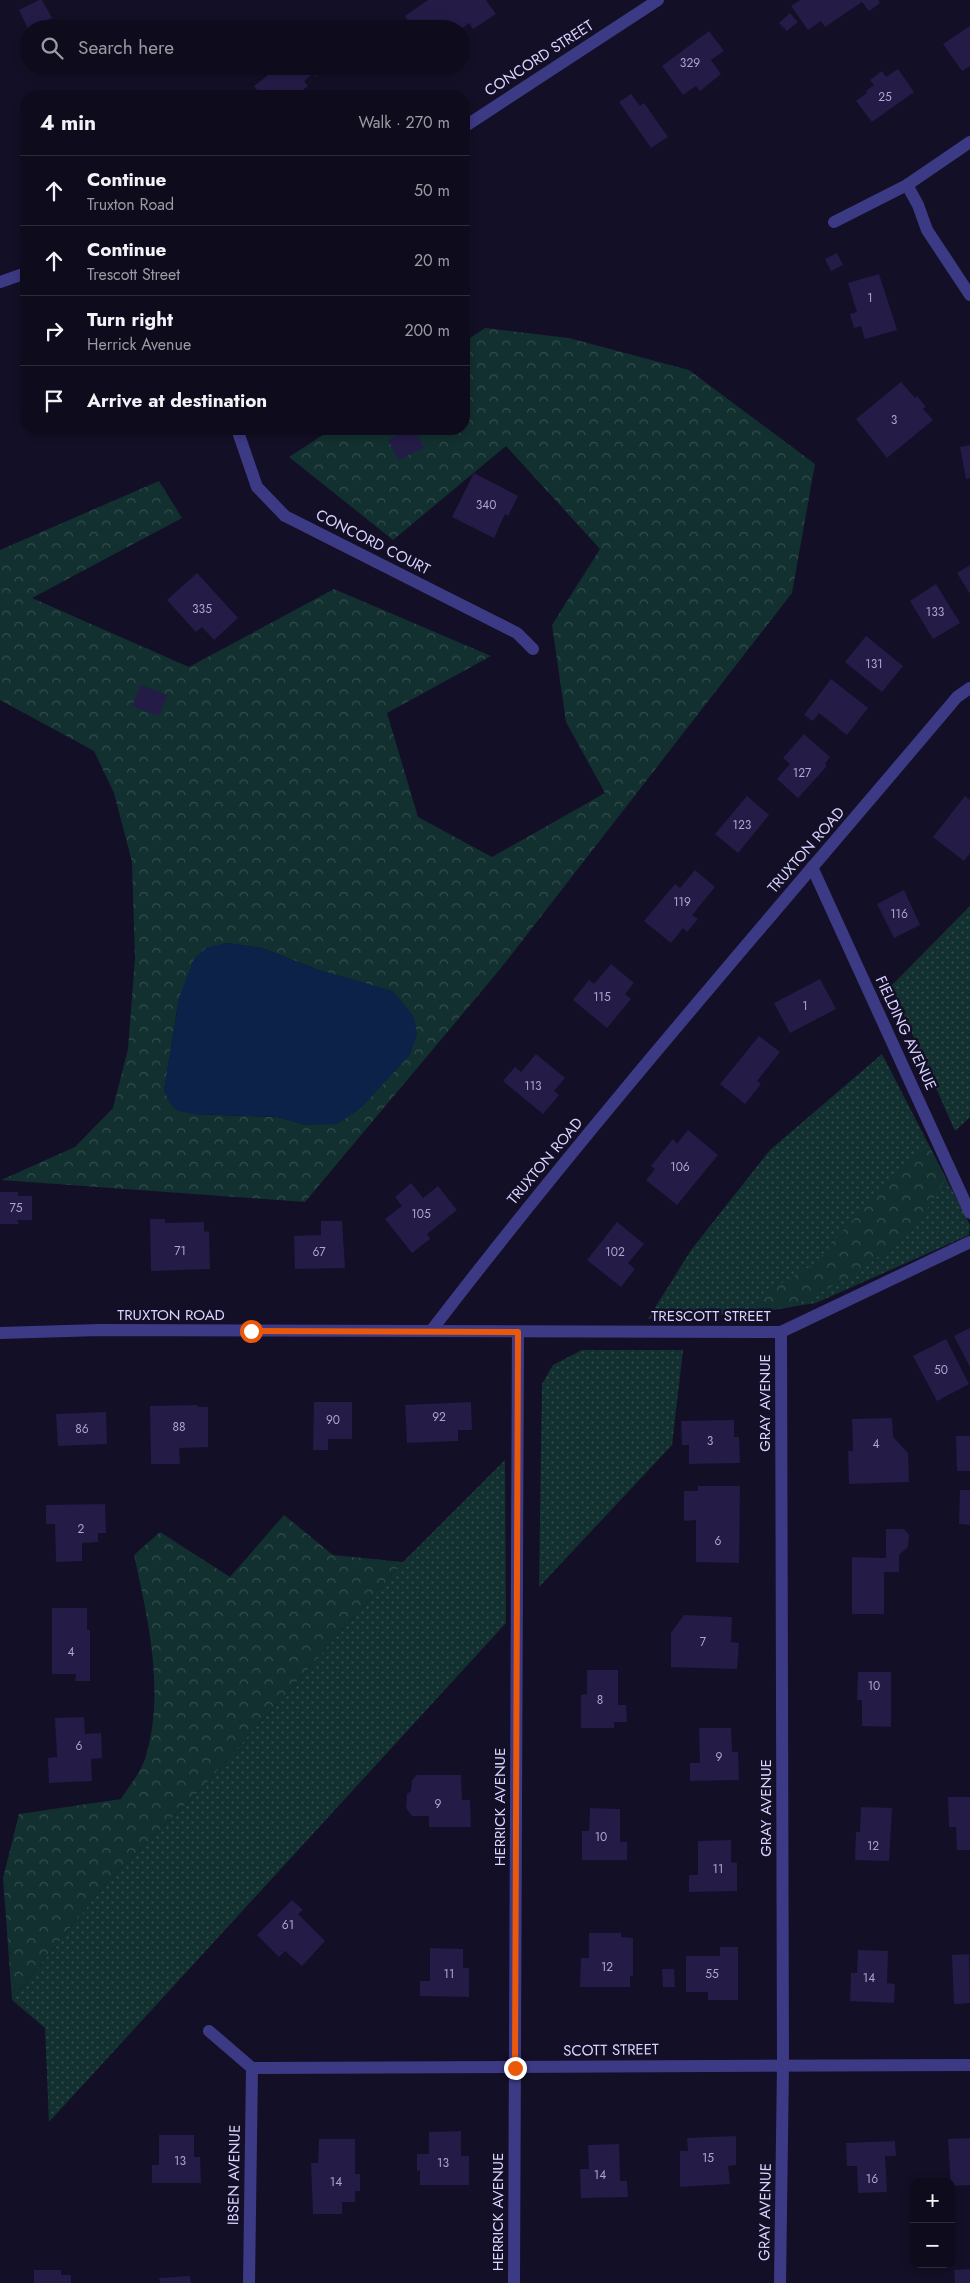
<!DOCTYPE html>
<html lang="en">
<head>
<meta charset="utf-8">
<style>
  body { margin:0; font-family:Jost,sans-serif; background:#1c1929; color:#f1f3f6 }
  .controls { position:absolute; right:15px; bottom:15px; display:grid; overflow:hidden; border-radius:10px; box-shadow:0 2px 8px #0003 }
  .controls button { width:45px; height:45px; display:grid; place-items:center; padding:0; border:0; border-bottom:1px solid #2e2b3b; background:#0e0b1c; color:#f1f3f6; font:25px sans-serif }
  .stop { position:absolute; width:15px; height:15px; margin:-11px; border:4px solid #ea580c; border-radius:50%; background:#fff }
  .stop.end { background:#ea580c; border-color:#fff; box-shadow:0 1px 5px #0008 }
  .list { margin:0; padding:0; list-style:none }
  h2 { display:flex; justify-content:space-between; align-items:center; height:65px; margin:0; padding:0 20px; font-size:21px }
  h2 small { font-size:16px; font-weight:400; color:#9b9ba3 }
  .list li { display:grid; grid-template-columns:32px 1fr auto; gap:15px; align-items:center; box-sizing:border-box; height:70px; padding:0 20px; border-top:1px solid #2e2b3b }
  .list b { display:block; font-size:19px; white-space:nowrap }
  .list p { margin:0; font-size:16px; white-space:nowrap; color:#9b9ba3 }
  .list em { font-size:16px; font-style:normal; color:#9b9ba3 }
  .icon { flex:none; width:28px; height:28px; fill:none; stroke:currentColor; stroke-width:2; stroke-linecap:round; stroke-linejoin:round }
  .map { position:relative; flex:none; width:970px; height:2283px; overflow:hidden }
  .search { position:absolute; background:#0e0b1c; box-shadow:0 2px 8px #0003; left:20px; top:20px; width:450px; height:55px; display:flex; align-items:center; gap:12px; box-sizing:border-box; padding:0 18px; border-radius:28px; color:#9b9ba3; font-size:19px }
  .panel { position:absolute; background:#0e0b1c; box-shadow:0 2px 8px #0003; left:20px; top:90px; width:450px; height:345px; border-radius:20px }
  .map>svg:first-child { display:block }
  .grass { fill:url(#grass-dots) }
  .forest { fill:url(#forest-crowns); fill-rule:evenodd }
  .water { fill:#0c2248 }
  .building { fill:#241b47 }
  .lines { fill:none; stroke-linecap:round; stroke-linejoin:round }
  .minor { stroke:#3d3a85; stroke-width:12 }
  .route { stroke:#ea580c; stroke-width:6 }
  .labels { text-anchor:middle; stroke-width:5; stroke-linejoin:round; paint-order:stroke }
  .number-label { font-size:12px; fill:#aca6d1 }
  .street-label { font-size:15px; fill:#d9d4ff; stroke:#130f26 }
</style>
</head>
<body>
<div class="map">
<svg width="970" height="2283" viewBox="0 0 970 2283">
  <defs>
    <pattern id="grass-dots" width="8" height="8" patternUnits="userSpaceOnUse" patternTransform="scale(1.25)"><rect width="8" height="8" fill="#12302f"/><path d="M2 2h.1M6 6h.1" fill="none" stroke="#344d4e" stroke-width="1.8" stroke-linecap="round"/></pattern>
    <pattern id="forest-crowns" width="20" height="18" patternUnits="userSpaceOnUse" patternTransform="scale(1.25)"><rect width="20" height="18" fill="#12302f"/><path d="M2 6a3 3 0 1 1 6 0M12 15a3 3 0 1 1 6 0" fill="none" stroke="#344d4e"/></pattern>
  </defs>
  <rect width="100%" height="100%" fill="#130f26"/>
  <g class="grass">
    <path d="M970,906v211l-15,14 -64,-145z"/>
    <path d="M882,1054l88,171 -1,10 -153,68 -66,10 -102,6 43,-69 79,-100z"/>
    <path d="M582,1350h101l-11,95 -133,142 3,-203 11,-19z"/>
    <path d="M505,1460l1,163 -457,499 -4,-94 -33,-28 96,-119 93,-92 202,-227z"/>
  </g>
  <g class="forest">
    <path d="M485,328l84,10 120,32 126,94 -23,129 -291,375 -196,234 -304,-22 74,-33 38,-39 15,-59 7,-91 -3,-96 -18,-69 -20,-42 -94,-51v-150l159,-69 23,37 -150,80 157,69 145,-78 157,67 -104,57 31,104 74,40 113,-64 -39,-71 -14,-97 48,-76 -94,-103 -113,94 -104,-83 43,-28h132v-87zM226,943l36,5 54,21 -10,156 -29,-8 -84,-3 -29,-23 15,-93z"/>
    <path d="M929,1146l17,32 -24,39 -37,35 -35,25 -58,30 -42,6 11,-18 55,-32 22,-27 75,-78z"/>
    <path d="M284,1515l49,40 70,7 -202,227 -93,92 -96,119 -9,-122 16,-64 102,-15c8,-13 21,-28 25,-43 19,-66 2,-136 -12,-201l26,-23 70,45z"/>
  </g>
  <path class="water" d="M226,943l36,5 54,21 77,22 21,26 3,18 -8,21 -49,53 -23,15 -31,1 -29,-8 -84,-3 -15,-3 -7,-6 -7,-14 15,-93 15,-39 12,-11z"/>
  <g class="building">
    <path d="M39,0h3l10,18 -24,11 -9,-19z"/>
    <path d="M428,0h58l10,14 -23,15 -4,-6 -8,6h-48l-8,-13z"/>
    <path d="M800,0h78l2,3 -11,8 -7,-9 -37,25 -4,-6 -13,9 -17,-24z"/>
    <path d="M790,13l8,9 -11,9 -8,-8z"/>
    <path d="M970,26v40l-8,5 -19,-27z"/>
    <path d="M709,31l15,20 -13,9 10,14 -21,17 -4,-5 -13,9 -21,-29z"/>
    <path d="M259,66l36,2 35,-2 -14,11 -2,-4 -10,8 4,5 -13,10h-33l-8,-10 13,-10z"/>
    <path d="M898,69l16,23 -42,30 -16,-21 11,-8 -1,-2 8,-6 -4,-5 12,-9 4,6z"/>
    <path d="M631,94l9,12 4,-3 24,34 -17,11 -32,-46z"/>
    <path d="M837,253l6,12 -12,6 -6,-12z"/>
    <path d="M879,274l18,56 -32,9 -4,-13 -7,2 -4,-14 7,-2 -9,-29z"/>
    <path d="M901,382l14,16 2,-2 9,11 -3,2 10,11 -46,38 -31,-39z"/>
    <path d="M409,429h5l10,18 -25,13 -11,-20z"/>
    <path d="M970,445v33l-4,1 -6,-32z"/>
    <path d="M474,473l44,23 -10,20 -3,-2 -11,24 -42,-21z"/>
    <path d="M970,565v29l-13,-21z"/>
    <path d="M197,573l41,45 -24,22 -12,-13 -6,5 -29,-32z"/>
    <path d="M936,584l24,39 -27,16 -23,-38z"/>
    <path d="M866,636l37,30 -21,26 -37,-30z"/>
    <path d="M831,679l37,29 -21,27 -28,-22 -6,8 -9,-6z"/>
    <path d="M141,685l26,10 -8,21 -27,-10z"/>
    <path d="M804,734l26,23 -5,7 2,2 -29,32 -21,-19 13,-15 -7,-6z"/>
    <path d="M747,796l22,19 -31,38 -23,-19z"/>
    <path d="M965,796l5,4v53l-6,8 -31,-24z"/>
    <path d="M695,870l20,17 -23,28 6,4 -11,13 -4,-4 -12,15 -27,-22 31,-37 5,4z"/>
    <path d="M904,890l16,35 -26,13 -17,-34z"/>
    <path d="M611,964l23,19 -9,11 6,5 -24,29 -34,-28 16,-20 5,4z"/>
    <path d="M820,979l16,30 -46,24 -16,-30z"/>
    <path d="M759,1036l21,16 -23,29 4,3 -16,20 -25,-20z"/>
    <path d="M536,1054l29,24 -11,13 5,4 -16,19 -40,-33 12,-14 6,5z"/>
    <path d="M688,1130l30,25 -41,50 -31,-25 9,-11 -4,-3 22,-27 4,5z"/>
    <path d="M411,1183l12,15 15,-12 19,24 -30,24 3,5 -18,14 -27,-34 17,-13 -7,-9z"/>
    <path d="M0,1192h18v4h14v24h-15l2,4h-19z"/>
    <path d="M150,1219h15v4l39,-1v10l5,-1 1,38 -59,2z"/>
    <path d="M321,1221h21l3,47 -50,1 -1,-33 27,-1z"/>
    <path d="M617,1222l27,22 -16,19 7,6 -14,18 -34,-27z"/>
    <path d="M970,1328v39l-16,-31z"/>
    <path d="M946,1339l23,45 -32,17 -24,-45z"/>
    <path d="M314,1402h38v37h-24v11h-15z"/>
    <path d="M471,1402l1,28h-14v11l-51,2 -2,-38z"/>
    <path d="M198,1405l-1,2h11v40l-29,1 1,16h-29l-1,-58z"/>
    <path d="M106,1412l1,32 -49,2 -2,-32z"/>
    <path d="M892,1418l1,19 15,16 1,29 -60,2 -1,-33h5l-1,-32z"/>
    <path d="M734,1420v17h5l1,26 -51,1v-19h-7l-1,-24z"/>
    <path d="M956,1436h14v35h-13z"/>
    <path d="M698,1486h42l-1,77 -43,-1v-42l-12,1v-30h14z"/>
    <path d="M960,1490h10v35l-11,-1z"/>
    <path d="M105,1504l1,29h-8v9l-16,1v18l-26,1 -1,-38h-9v-19z"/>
    <path d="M886,1529h18l5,6 -1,12 -9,8v17h-15v42h-32v-57l34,1z"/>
    <path d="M52,1608h35v22h3v51h-15l1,-7h-24z"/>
    <path d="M684,1615l48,2 -1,25 8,1 -2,26 -66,-2v-34z"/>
    <path d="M587,1670h31v35h8l1,17h-13v6h-33v-33l6,-1z"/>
    <path d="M858,1672h33v55l-29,-1v-26h-5z"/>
    <path d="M84,1717l1,17 16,-1 1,25 -11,1 1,22 -43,2 -1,-25 9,-1 -2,-39z"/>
    <path d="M699,1728h32l1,24h6l1,28 -49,1v-18h10z"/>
    <path d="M417,1775h44l1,25h8l1,27h-42v-11h-17l-6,-8 1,-14 4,-3 1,-11z"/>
    <path d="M948,1797h22v53h-13l-1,-23h-7z"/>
    <path d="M861,1807l31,1 -3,53 -34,-1 1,-28h4z"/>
    <path d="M590,1808l30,1v33h7v18h-45v-29h7z"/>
    <path d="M731,1840v22l6,1v28l-48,1v-17h9v-34z"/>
    <path d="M292,1900l11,10 -5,4 27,27 -23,25 -17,-15 -6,6 -22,-22z"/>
    <path d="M589,1933h32v4l12,1v38h-3v11h-50l1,-29h8z"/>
    <path d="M720,1947h18v53h-30v-8h-22v-36h34z"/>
    <path d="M430,1948l33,1v19h6v29l-49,-1v-15h10z"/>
    <path d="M858,1950l30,1 -1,32 8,1 -1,19 -44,-2 1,-28h6z"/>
    <path d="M969,1954l1,49 -16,1 -2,-49z"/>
    <path d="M662,1969h12l1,18h-12z"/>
    <path d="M461,2131v25h8v29h-49v-15l-3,1v-17h12v-22z"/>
    <path d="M159,2135h35v22h6l1,26h-49v-18h7z"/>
    <path d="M736,2136v29l-8,1 2,18 -50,3v-36h8l-1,-13z"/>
    <path d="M970,2138v47l-19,1 -3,-47z"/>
    <path d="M319,2139h36v35h5v17h-5v11h-13v12h-29l-2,-51h7z"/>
    <path d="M895,2141l1,15h-11l2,36 -29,1 -1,-27h-10l-1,-23z"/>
    <path d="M619,2144l1,37h7l1,16 -47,1 -1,-29h9l-1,-24z"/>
    <path d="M970,2269v14h-15l-1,-13z"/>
    <path d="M34,2270h27v5h10v8h-37z"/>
    <path d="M190,2276l1,7h-31l-1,-5z"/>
  </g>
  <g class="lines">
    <g class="minor">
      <path d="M464,127l194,-127"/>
      <path d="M907,185l11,20 9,25 43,65"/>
      <path d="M834,222l73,-37 63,-43"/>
      <path d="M0,282l26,-9"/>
      <path d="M237,429l20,58 28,29 232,117 16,16"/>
      <path d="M812,867l158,346"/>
      <path d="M431,1331l350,1 189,-90"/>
      <path d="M0,1333l100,-3 331,1c167,-218 349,-424 526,-634l13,-9"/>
      <path d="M209,2031l43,37"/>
      <path d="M252,2068l718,-3"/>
      <path d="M249,2283l3,-215"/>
      <path d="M514,2283l4,-951"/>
      <path d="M780,2283l3,-218 -2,-733"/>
    </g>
  </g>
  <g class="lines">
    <path class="route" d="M251,1331l267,1 -3,736"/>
  </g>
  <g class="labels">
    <g class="number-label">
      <text x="690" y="67">329</text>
      <text x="885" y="101">25</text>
      <text x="870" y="302">1</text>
      <text x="894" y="424">3</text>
      <text x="486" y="509">340</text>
      <text x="202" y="613">335</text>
      <text x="935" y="616">133</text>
      <text x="874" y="668">131</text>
      <text x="802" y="777">127</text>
      <text x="742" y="829">123</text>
      <text x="682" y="906">119</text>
      <text x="899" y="918">116</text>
      <text x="602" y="1001">115</text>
      <text x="805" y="1010">1</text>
      <text x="533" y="1090">113</text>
      <text x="680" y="1171">106</text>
      <text x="16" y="1212">75</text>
      <text x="421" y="1218">105</text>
      <text x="180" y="1255">71</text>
      <text x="319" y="1256">67</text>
      <text x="615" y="1256">102</text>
      <text x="941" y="1374">50</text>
      <text x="439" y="1421">92</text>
      <text x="333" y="1424">90</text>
      <text x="179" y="1431">88</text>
      <text x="82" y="1433">86</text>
      <text x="710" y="1445">3</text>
      <text x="876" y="1448">4</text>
      <text x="81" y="1533">2</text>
      <text x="718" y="1545">6</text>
      <text x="703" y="1646">7</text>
      <text x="71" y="1656">4</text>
      <text x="874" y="1690">10</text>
      <text x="600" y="1704">8</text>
      <text x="79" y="1750">6</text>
      <text x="719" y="1761">9</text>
      <text x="438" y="1808">9</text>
      <text x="601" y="1841">10</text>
      <text x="873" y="1850">12</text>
      <text x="718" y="1873">11</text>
      <text x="288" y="1929">61</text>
      <text x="607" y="1971">12</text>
      <text x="449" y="1978">11</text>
      <text x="712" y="1978">55</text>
      <text x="869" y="1982">14</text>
      <text x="708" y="2162">15</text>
      <text x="180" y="2165">13</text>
      <text x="443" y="2167">13</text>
      <text x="600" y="2179">14</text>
      <text x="872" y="2183">16</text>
      <text x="336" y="2186">14</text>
    </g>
    <g class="street-label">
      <text transform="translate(539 58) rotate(-33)" y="5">CONCORD STREET</text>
      <text transform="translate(373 542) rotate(27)" y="5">CONCORD COURT</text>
      <text transform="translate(806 850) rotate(-49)" y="5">TRUXTON ROAD</text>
      <text transform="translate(906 1033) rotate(65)" y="5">FIELDING AVENUE</text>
      <text transform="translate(545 1161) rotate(-50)" y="5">TRUXTON ROAD</text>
      <text x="171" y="1320">TRUXTON ROAD</text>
      <text x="711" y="1321">TRESCOTT STREET</text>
      <text transform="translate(765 1403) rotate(-90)" y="5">GRAY AVENUE</text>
      <text transform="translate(500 1807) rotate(-90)" y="5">HERRICK AVENUE</text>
      <text transform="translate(766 1808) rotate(-90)" y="5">GRAY AVENUE</text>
      <text transform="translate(611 2050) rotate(-1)" y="5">SCOTT STREET</text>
      <text transform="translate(234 2175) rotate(-89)" y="5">IBSEN AVENUE</text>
      <text transform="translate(498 2212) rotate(-90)" y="5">HERRICK AVENUE</text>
      <text transform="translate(765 2212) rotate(-89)" y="5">GRAY AVENUE</text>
    </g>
  </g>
</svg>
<div class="controls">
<button>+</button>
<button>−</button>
</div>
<div class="stop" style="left:251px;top:1331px"></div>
<div class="stop end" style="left:515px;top:2068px"></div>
<div class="search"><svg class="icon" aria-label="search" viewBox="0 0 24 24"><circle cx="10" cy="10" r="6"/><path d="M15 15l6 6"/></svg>Search here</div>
<section class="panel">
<h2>4 min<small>Walk · 270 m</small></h2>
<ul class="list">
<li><svg class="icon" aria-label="ahead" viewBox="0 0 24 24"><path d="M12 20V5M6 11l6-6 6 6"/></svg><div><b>Continue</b><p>Truxton Road</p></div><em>50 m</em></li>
<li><svg class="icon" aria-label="ahead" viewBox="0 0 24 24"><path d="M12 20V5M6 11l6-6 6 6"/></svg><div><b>Continue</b><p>Trescott Street</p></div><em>20 m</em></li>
<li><svg class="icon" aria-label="right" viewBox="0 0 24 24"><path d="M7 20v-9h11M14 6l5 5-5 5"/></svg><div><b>Turn right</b><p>Herrick Avenue</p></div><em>200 m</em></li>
<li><svg class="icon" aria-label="arrive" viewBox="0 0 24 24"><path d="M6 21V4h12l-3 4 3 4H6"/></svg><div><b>Arrive at destination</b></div></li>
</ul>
</section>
</div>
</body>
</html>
